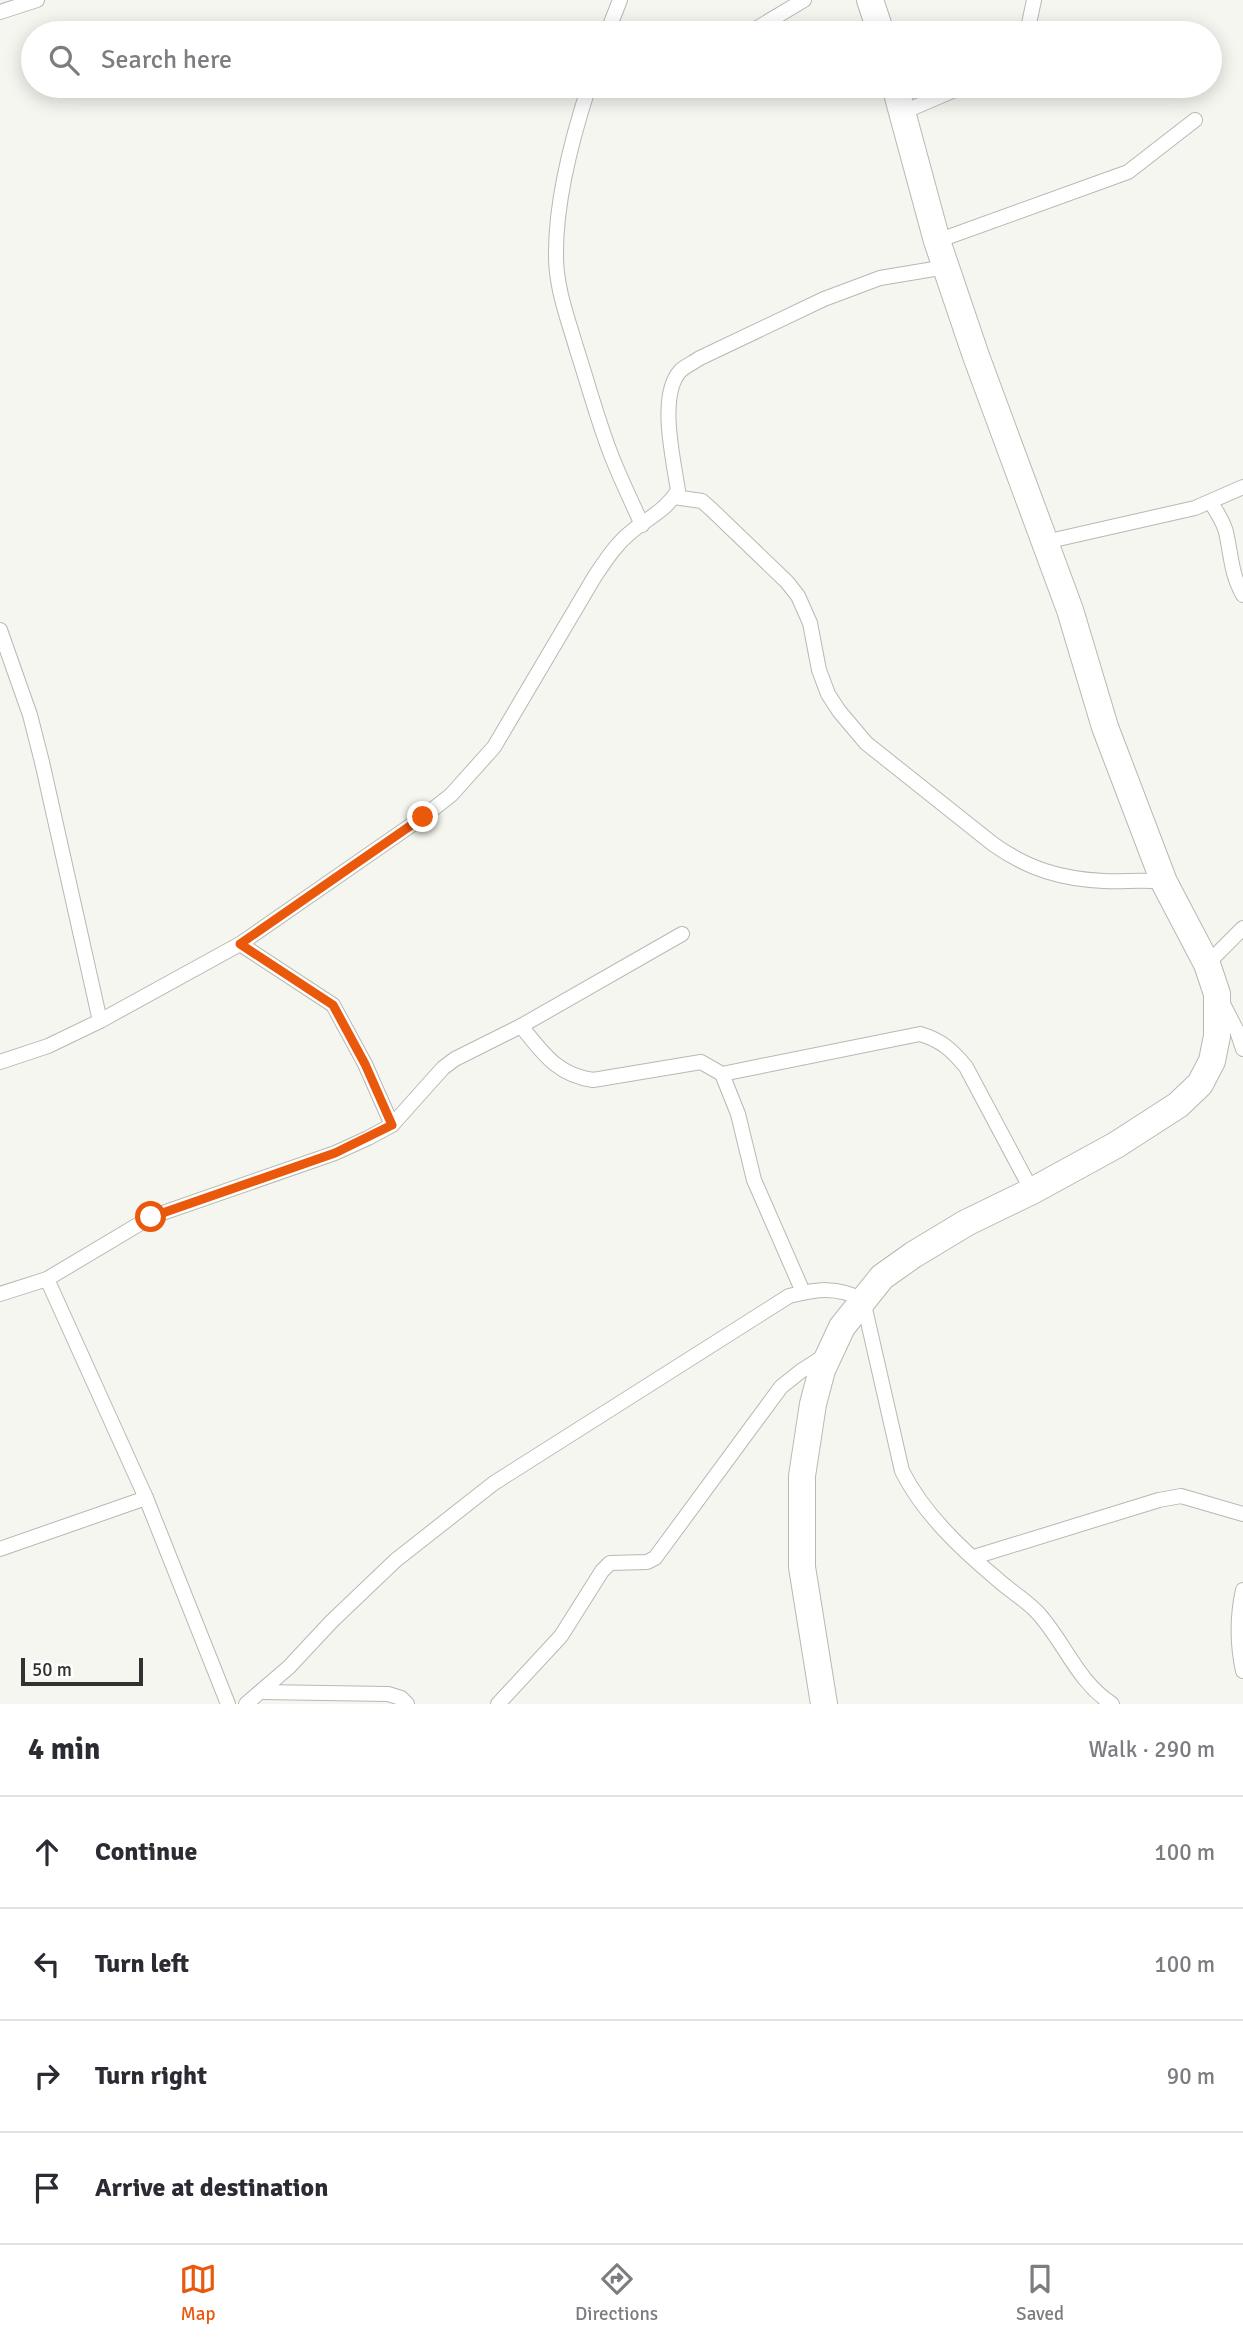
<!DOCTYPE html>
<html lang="en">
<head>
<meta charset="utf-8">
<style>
  body { margin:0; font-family:Signika,sans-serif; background:#f7f7f7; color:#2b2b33 }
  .scale { position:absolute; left:21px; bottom:18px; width:122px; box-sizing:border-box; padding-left:7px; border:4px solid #31322f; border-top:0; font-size:19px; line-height:24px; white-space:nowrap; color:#31322f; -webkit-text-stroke:5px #fff; paint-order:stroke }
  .stop { position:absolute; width:21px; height:21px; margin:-16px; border:5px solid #ea580c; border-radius:50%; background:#fff }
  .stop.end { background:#ea580c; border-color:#fff; box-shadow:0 2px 7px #0008 }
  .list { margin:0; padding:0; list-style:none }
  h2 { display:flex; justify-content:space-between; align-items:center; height:91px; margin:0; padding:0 28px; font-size:30px }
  h2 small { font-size:23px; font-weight:400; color:#7c7c81 }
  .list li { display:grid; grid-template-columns:46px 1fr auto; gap:21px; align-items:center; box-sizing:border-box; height:112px; padding:0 28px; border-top:2px solid #e1e1e2 }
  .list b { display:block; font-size:26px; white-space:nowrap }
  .list em { font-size:23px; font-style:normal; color:#7c7c81 }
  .icon { flex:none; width:38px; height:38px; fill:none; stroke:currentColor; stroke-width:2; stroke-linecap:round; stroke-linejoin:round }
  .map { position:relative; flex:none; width:1243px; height:1704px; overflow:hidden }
  .search { position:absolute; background:#fff; box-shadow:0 4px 18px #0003; left:21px; right:21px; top:21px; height:77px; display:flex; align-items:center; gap:18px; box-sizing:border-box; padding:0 24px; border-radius:38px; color:#7c7c81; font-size:26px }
  .sheet { height:539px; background:#fff }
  nav { display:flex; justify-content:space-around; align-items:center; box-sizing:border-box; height:98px; border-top:2px solid #e1e1e2; background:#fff; font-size:19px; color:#7c7c81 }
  nav a { display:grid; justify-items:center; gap:4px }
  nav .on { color:#ea580c }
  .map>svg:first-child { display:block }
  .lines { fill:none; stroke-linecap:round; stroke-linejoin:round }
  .street-casing { stroke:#b7b9b2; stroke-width:16 }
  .highway-casing { stroke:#b7b9b2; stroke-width:28 }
  .street { stroke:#fff; stroke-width:14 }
  .highway { stroke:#fff; stroke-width:26 }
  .route { stroke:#ea580c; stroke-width:9 }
</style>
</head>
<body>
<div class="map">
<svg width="1243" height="1704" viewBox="0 0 1243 1704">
  <rect width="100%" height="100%" fill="#f5f6ef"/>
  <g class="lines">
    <g class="street-casing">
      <g id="street">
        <path d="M0,12l37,-12"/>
        <path d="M607,33l13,-33"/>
        <path d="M749,33l55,-33"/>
        <path d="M1027,33l7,-33"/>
        <path d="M589,86c-16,49 -33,114 -33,166 -1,34 12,67 21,98 11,34 20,68 33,102 9,24 21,48 32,73"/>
        <path d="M901,113l63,-27"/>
        <path d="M937,241l191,-69 67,-52"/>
        <path d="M674,497l28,4 9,8 76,73 11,14 12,27 9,47 9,24 11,17 27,32 127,101c35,25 68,35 111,37 20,1 40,-2 60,1"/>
        <path d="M1211,502c5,10 12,18 15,30 5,22 5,42 17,63"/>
        <path d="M1045,542l150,-34 48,-21"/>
        <path d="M0,630l30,85 12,47 58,259"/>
        <path d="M240,944l93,61 32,59 27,61"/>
        <path d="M1207,964l36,-36"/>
        <path d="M1222,1002l15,29 6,18"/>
        <path d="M521,1026c22,27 36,49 72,54l108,-18 21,12 16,40 16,66 49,112"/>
        <path d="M0,1062l48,-16 52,-25 140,-77 183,-127 28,-22 43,-48 101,-171c11,-16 21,-32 36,-44 18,-15 33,-20 47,-41 -4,-30 -21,-96 3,-121 5,-4 13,-8 19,-12l124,-59 56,-21 66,-11"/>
        <path d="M722,1074l198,-40c21,6 32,16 46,33l66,124"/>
        <path d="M47,1279l99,219 82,206"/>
        <path d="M0,1294l47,-15 104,-62 184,-64 33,-15 24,-13 51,-57 12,-9 66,-33 161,-92"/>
        <path d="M0,1549l146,-51"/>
        <path d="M974,1557l185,-57 22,-4 62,18"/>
        <path d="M1243,1590c-6,27 -6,53 0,81"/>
        <path d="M262,1692l126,2 13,4 6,6"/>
        <path d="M246,1704l43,-37 43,-46 64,-61 98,-77 295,-187c28,-7 48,-10 74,4l39,171c21,42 59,78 95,108 13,12 29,21 41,34 27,30 39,68 74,91"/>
        <path d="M498,1704l63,-68 41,-65 8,-8 37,-1 8,-4 126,-171 20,-16 25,-16"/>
      </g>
    </g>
    <g class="highway-casing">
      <g id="highway">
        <path d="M870,0l11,33"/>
        <path d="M824,1704l-22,-137v-91l11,-72 9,-34 20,-43 40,-50 31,-22 53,-32 66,-32 84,-46 62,-40 22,-21 12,-23 5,-25v-42l-10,-30 -43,-82 -59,-155 -35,-117 -94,-254 -39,-115 -42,-155"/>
      </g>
    </g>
    <use href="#street" class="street"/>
    <use href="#highway" class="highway"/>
  </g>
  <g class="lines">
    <path class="route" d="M151,1217l184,-64 57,-28 -27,-61 -32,-59 -93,-61 183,-127"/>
  </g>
</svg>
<div class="scale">50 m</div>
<div class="stop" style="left:151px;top:1217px"></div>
<div class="stop end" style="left:423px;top:817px"></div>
<div class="search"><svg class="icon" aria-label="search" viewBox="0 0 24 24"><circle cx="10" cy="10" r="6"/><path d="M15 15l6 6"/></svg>Search here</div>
</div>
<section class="sheet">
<h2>4 min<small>Walk · 290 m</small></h2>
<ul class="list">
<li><svg class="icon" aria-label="ahead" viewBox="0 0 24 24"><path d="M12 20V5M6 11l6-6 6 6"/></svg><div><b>Continue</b></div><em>100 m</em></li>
<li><svg class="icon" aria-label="left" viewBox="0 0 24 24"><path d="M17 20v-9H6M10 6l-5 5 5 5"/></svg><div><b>Turn left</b></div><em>100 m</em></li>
<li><svg class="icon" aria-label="right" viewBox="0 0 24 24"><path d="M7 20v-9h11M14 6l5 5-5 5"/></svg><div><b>Turn right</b></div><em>90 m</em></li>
<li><svg class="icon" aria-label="arrive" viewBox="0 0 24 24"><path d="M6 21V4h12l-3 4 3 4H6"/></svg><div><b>Arrive at destination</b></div></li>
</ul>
</section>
<nav>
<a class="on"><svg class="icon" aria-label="map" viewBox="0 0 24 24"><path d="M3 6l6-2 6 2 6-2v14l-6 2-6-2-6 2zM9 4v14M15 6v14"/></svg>Map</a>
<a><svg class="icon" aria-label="directions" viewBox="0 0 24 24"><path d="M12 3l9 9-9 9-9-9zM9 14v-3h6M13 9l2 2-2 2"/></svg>Directions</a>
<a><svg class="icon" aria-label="saved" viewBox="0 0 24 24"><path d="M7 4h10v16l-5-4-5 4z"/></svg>Saved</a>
</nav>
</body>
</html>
